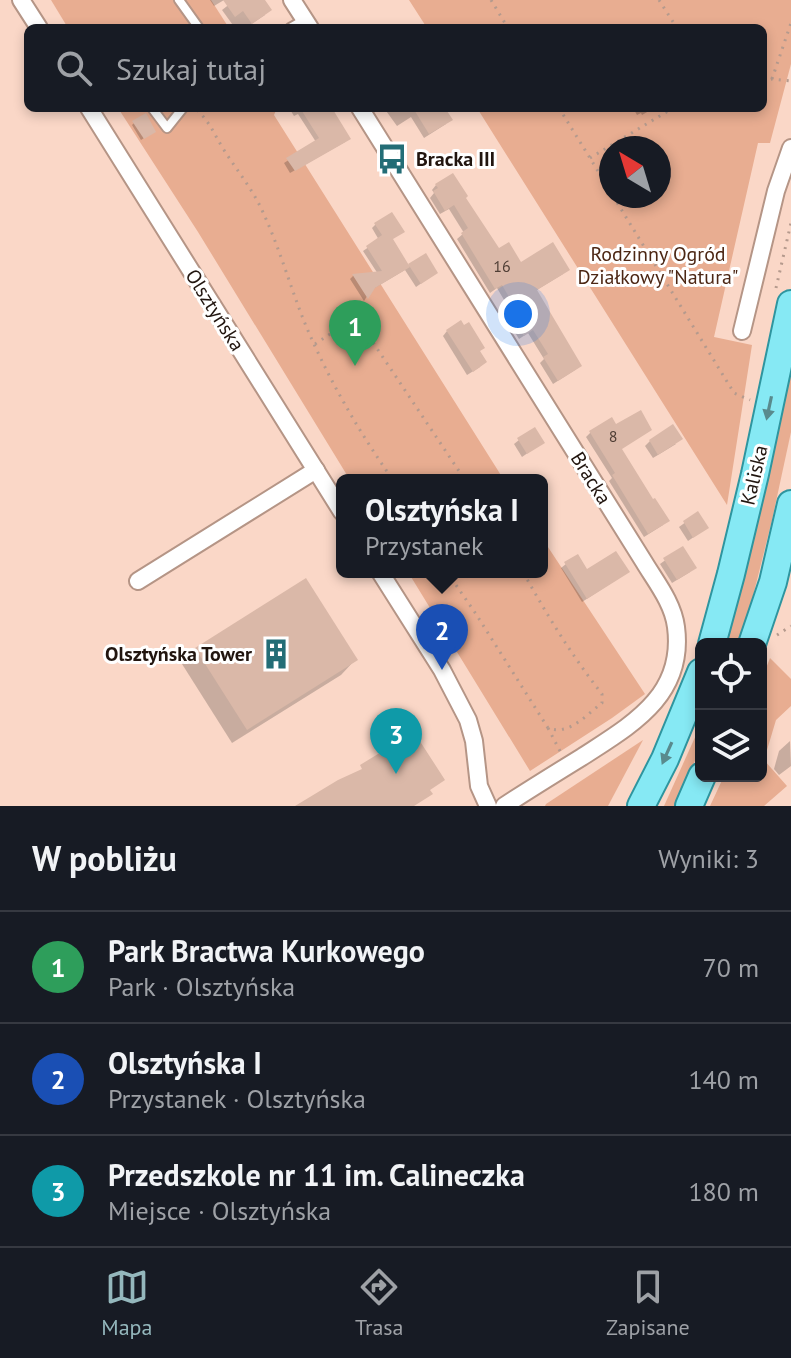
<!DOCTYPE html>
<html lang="pl">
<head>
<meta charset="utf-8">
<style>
  body { margin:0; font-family:"PT Sans",sans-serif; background:#20242c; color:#f1f3f6 }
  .controls { position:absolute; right:24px; bottom:24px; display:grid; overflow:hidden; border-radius:12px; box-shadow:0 4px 12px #0003 }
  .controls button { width:72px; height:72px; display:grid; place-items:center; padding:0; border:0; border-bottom:2px solid #363941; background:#171b24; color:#f1f3f6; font:40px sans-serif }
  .compass { position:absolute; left:599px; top:136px; width:72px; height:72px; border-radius:50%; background:#171b24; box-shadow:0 4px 12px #0003; rotate:322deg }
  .you { position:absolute; left:518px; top:314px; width:28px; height:28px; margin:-20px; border:6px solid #fff; border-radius:50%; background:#1a73e8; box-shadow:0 0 0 12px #1a73e833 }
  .badge { display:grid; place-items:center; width:52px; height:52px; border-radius:50%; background:#94b7bc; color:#fff; font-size:26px; font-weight:700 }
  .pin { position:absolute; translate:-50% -66px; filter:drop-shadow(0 2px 4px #0008) }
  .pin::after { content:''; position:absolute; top:42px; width:28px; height:24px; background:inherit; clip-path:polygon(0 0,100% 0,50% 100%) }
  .popup { position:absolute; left:336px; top:474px; width:212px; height:104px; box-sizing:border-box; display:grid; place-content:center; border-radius:12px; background:#171b24; filter:drop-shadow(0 2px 6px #0005); font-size:26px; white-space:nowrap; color:#9ea1a6 }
  .popup b { font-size:30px; color:#f1f3f6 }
  .popup::after { content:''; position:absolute; left:50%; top:100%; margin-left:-16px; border:16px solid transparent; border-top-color:#171b24 }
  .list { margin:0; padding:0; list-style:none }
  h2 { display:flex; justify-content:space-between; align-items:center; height:104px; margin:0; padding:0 32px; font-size:34px }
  h2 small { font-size:26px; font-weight:400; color:#9ea1a6 }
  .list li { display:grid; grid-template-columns:52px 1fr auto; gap:24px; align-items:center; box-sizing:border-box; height:112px; padding:0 32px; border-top:2px solid #363941 }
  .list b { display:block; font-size:30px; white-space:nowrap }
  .list p { margin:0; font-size:26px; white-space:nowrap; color:#9ea1a6 }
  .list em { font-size:26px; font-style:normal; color:#9ea1a6 }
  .icon { flex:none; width:44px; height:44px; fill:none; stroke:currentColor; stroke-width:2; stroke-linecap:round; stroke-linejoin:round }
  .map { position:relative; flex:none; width:791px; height:806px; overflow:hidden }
  .search { position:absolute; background:#171b24; box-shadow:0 4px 12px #0003; left:24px; right:24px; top:24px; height:88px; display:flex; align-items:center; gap:20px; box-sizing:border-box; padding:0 28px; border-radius:12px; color:#9ea1a6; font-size:30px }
  .sheet { height:440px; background:#171b24 }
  nav { display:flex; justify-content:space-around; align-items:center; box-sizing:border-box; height:112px; border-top:2px solid #363941; background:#171b24; font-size:22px; color:#9ea1a6 }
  nav a { display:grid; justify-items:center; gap:4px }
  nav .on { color:#94b7bc }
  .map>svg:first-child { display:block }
  .green { fill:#e8ad91; fill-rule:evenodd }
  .shadow { fill:#0003 }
  .building { fill:#dab8a8 }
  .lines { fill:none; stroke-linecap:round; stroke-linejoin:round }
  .lane-casing { stroke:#b59586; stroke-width:12 }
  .street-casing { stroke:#b59586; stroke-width:20 }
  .primary-casing { stroke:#2e959f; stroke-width:30 }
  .path { stroke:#b59a8d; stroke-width:3; stroke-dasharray:2 6; stroke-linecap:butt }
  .lane { stroke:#fff; stroke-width:8 }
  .street { stroke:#fff; stroke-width:16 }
  .primary { stroke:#86e9f4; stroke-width:26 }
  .oneway { fill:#598a8d }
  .labels { text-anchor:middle; stroke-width:6; stroke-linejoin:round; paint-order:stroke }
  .number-label { font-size:16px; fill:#4f3e35 }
  .poi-label { font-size:20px; font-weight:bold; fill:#21150f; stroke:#fff; text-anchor:start }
  .park-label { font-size:20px; fill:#4c2714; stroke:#fff }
  .street-label { font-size:20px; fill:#21150f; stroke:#fff }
</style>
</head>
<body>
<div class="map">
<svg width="791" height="806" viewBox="0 0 791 806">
  <rect width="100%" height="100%" fill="#fad7c7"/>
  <g class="green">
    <path d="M51,0h160l18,28h-161z"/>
    <path d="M409,0h382v64l-21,79h-12l-44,194 38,8 -25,160 -250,-397h286v-80h-336zM611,148h48v48h-48z"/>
    <path d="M118,108h159l-3,7 230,365h-154l-152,-248z"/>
    <path d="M791,350v82l-19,88 -23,92 -11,32h-16z"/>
    <path d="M542,538l103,156 -33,24 -82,53 -122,-199h134z"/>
    <path d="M770,658l21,21v27l-15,14 -12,40 23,26 -23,20h-54l14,-30h37v-95z"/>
    <path d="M701,724v23l-26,59h-11z"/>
    <path d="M643,740l-35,66h-63l1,-2z"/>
  </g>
  <g class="shadow">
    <path d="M210,0h14l-10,6z"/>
    <path d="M235,0h30v15l-20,13h-10l-13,-18z"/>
    <path d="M289,108h31l25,34 -55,31 -6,-10 32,-21 -18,-28 -4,2z"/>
    <path d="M384,108h59l3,16 -22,14 -13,-21 -14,9z"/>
    <path d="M633,108h21l-12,7 -1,-2 -4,2z"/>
    <path d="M134,123l18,10 -11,7 -9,-15z"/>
    <path d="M436,185l28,13 34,53 22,14 43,9 -28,17 45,75 -5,4 -22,14 -13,-21 4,-4 -16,-26 -9,6 -11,-18 5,-6 -16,-27 -7,5 -33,-54 7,-6 -15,-24 -9,5 -10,-16 4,-5 -2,-3z"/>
    <path d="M376,224l15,16 17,27 17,-11 11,17 -20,14 -11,-17 -34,20 -7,11 -14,-22 3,-3 25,-2 -15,-23 16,-11 -7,-12z"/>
    <path d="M447,331l31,21 2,15 -13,8 -24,-39z"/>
    <path d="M591,432l29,18 32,52 11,23 -19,12 -35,-56 3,-3 -26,-41z"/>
    <path d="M519,440l23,3 -20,14 -8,-13z"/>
    <path d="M650,441l26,3 -23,14 -8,-12z"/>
    <path d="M697,514l4,18 -13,9 -9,-14z"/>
    <path d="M682,548l8,24 -18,11 -12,-19z"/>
    <path d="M566,564l20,8 36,4 -40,26 -21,-34z"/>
    <path d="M196,649l159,11 -14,15 -109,68 -50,-79z"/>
    <path d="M790,741l1,25 -12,9 -5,-6 5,-18z"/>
  </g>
  <g class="building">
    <path d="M223,0h42l7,10 -20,14 -9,-13 -8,6z"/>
    <path d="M300,108h32l19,31 -56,32 -9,-13 33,-20z"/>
    <path d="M413,108h32l8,12 -24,14z"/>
    <path d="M146,113l10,19 -12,7 -12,-18z"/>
    <path d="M453,173l15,23 -2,2 33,50 10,-6 12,20 32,-20 17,28 -33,20 45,76 -24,15 -15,-24 5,-3 -15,-24 -9,6 -13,-21 6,-4 -15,-26 -7,4 -34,-56 7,-5 -14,-23 -9,6 -12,-20 5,-3 -3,-4z"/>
    <path d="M392,212l13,20 -12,7 17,28 -35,21 -7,11 -16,-25 30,-3 -16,-25 16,-11 -8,-12z"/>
    <path d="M426,253l12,20 -17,11 -13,-20z"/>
    <path d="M461,320l3,5 5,-3 16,26 -5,3 7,11 -14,10 -27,-42z"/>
    <path d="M641,410l11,20 -30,19 31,50 2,-1 15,23 -22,13 -36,-59 3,-2 -26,-42 23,-14 4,7z"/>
    <path d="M673,424l10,15 -25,16 -9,-15z"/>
    <path d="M535,427l10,16 -18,11 -10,-16z"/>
    <path d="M698,511l11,17 -16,10 -10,-17z"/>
    <path d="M683,546l14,22 -20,12 -14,-22z"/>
    <path d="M616,551l14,21 -43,27 -23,-37 14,-8 9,15z"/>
    <path d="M306,578l52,82 -111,70 -52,-82z"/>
    <path d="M414,732l31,48 -15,10 3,4 -19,12h-119l43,-26 24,-11 -2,-4z"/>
  </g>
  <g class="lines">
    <g class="lane-casing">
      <g id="lane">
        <path d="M179,0l20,28"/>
        <path d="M290,28l14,-8"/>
        <path d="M152,108l15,20 16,-20"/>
      </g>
    </g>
    <g class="street-casing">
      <g id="street">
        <path d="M21,0l18,28"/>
        <path d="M292,0l18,28"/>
        <path d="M89,108l253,404"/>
        <path d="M360,108l284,454c12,20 29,41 32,65 9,69 -45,98 -94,130 -26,16 -52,32 -78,49"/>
        <path d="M742,331l34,-140 15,-43"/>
        <path d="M380,572l62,98 26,50 6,21 5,45 9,20"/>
        <path d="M138,581l178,-111"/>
      </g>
    </g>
    <g class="primary-casing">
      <g id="primary">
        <path d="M712,644l19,-70 24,-100 36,-170"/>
        <path d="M752,644l21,-62 18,-78"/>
        <path d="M641,806l24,-47 36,-87"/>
        <path d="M689,806l13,-30"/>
      </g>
    </g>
    <g class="path">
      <path d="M491,0l17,28"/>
      <path d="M659,0l18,28"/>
      <path d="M772,79l19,-56"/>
      <path d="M763,81l9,-2 19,2"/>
      <path d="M559,108l52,84"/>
      <path d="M197,110c13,12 18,26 27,40 12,19 26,36 36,56 19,39 30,81 46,120 23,54 53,106 87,154"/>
      <path d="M590,158l83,-50"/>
      <path d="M613,196l121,197 16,7"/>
      <path d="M776,288l15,-65"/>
      <path d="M315,344l41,-27 109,163"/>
      <path d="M447,572l29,42 72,114c21,8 38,-13 54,-25v-9c-30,-38 -55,-79 -79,-122"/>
      <path d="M777,635l14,-9"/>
      <path d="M548,728l13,25"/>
    </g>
    <use href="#lane" class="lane"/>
    <use href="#street" class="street"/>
    <use href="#primary" class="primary"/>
  </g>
  <defs><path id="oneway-solid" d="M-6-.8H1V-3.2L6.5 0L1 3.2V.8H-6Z" transform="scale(2)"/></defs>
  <g class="oneway">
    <use href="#oneway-solid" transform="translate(769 408) rotate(102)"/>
    <use href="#oneway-solid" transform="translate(667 753) rotate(114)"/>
  </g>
  <defs>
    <g id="bus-bare" transform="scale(2.4)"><path d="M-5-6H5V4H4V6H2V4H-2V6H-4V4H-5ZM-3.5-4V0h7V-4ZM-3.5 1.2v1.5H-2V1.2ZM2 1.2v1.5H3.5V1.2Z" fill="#236d76" stroke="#fff" stroke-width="2.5" paint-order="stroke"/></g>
    <g id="building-bare" transform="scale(2.4)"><path d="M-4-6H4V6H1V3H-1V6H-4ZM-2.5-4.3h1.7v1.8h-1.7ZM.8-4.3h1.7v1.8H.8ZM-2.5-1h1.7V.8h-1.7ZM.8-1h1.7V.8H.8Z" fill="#236d76" stroke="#fff" stroke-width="2.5" paint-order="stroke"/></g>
  </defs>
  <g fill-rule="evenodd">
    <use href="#bus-bare" x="392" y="159"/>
    <use href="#building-bare" x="276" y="654"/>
  </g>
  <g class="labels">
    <g class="number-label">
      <text x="502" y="272">16</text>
      <text x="613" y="442">8</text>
    </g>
    <g class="poi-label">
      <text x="416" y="166">Bracka III</text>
      <text x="252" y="661" text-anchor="end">Olsztyńska Tower</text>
    </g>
    <g class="park-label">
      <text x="658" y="261">Rodzinny Ogród<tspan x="658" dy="23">Działkowy "Natura"</tspan></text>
    </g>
    <g class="street-label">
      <text transform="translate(215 310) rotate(58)" y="7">Olsztyńska</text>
      <text transform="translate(754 475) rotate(-77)" y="7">Kaliska</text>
      <text transform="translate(591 478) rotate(58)" y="7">Bracka</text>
    </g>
  </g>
</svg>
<div class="controls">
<button><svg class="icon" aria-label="locate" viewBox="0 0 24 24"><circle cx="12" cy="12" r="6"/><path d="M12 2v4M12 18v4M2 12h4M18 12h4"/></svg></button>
<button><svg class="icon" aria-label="layers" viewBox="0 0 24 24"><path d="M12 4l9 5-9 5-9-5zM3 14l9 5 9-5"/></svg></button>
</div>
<svg class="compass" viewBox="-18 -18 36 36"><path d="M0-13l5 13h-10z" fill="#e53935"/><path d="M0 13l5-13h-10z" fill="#9ea1a6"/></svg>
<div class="you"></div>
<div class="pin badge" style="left:355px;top:366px;background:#2e9e5b">1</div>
<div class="pin badge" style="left:442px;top:670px;background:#1a4fb4">2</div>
<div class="popup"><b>Olsztyńska I</b>Przystanek</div>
<div class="pin badge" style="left:396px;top:774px;background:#0f9aa8">3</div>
<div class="search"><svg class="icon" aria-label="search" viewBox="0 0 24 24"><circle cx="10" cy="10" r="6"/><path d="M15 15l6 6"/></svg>Szukaj tutaj</div>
</div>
<section class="sheet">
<h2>W pobliżu<small>Wyniki: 3</small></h2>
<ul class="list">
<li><span class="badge" style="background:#2e9e5b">1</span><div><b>Park Bractwa Kurkowego</b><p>Park · Olsztyńska</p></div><em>70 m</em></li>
<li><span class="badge" style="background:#1a4fb4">2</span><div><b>Olsztyńska I</b><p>Przystanek · Olsztyńska</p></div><em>140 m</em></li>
<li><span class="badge" style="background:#0f9aa8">3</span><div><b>Przedszkole nr 11 im. Calineczka</b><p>Miejsce · Olsztyńska</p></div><em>180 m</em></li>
</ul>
</section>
<nav>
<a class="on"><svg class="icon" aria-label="map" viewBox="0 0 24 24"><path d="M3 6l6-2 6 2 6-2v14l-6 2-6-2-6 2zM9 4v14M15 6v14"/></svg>Mapa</a>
<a><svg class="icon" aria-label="directions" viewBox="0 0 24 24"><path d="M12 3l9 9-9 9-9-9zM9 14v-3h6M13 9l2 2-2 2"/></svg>Trasa</a>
<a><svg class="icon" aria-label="saved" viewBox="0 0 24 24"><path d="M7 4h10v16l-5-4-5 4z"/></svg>Zapisane</a>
</nav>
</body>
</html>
